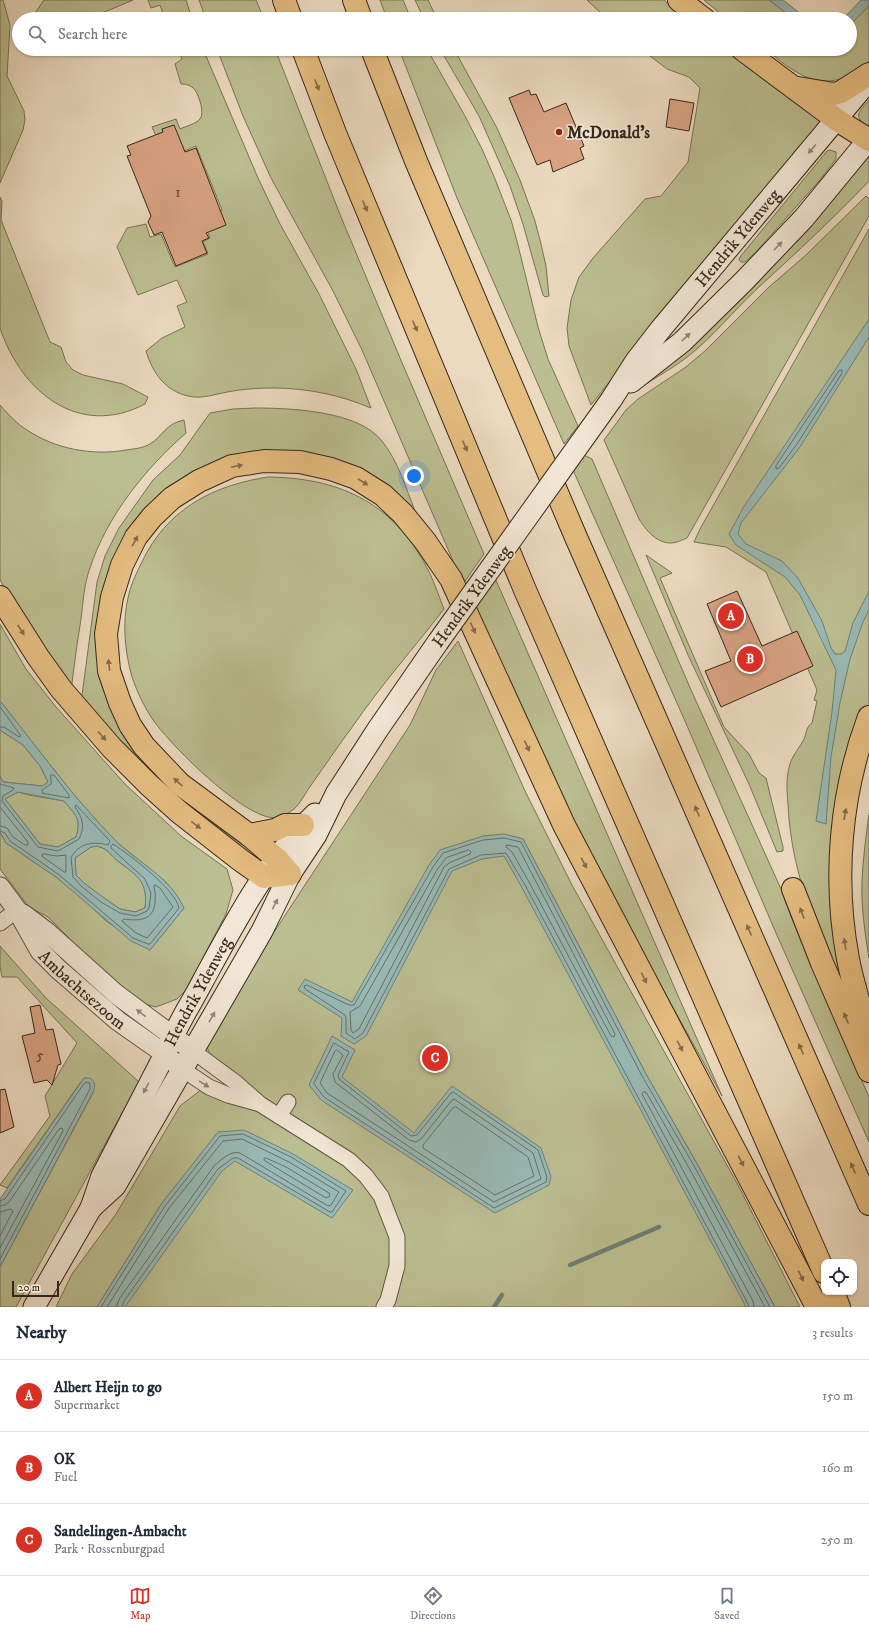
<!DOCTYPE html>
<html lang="en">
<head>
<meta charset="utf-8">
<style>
  body { margin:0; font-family:"IM FELL DW Pica",serif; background:#f6f6f7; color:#1f2937 }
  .controls { position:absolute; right:12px; bottom:12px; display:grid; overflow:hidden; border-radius:8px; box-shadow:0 1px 3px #0004 }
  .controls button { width:36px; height:36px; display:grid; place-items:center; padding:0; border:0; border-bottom:1px solid #e0e1e3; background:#fff; color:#1f2937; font:20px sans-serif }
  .scale { position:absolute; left:12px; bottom:10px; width:47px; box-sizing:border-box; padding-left:4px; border:2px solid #362719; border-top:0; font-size:11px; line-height:14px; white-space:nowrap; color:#362719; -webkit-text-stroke:3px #f2e7d6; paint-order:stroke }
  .you { position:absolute; left:414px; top:476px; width:14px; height:14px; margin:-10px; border:3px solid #fff; border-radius:50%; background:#1a73e8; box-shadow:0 0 0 6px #1a73e833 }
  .badge { display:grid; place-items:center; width:26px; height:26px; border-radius:50%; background:#d93025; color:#fff; font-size:13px; font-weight:700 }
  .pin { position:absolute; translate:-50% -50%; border:2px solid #fff; box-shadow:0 1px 4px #0006 }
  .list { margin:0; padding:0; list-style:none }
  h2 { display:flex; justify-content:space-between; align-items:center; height:52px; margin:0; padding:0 16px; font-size:17px }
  h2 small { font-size:13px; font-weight:400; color:#747a83 }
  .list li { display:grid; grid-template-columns:26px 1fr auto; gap:12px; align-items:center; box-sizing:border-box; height:72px; padding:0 16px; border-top:1px solid #e0e1e3 }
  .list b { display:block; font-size:15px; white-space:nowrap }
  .list p { margin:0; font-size:13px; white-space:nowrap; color:#747a83 }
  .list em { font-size:13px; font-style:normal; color:#747a83 }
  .icon { flex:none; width:22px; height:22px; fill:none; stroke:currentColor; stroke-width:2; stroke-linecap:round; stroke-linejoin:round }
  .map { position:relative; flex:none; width:869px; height:1307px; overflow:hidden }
  .search { position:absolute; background:#fff; box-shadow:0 1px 3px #0004; left:12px; right:12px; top:12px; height:44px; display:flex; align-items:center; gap:10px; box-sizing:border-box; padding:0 14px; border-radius:22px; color:#747a83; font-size:15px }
  .sheet { height:268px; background:#fff }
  nav { display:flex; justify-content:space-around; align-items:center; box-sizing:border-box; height:56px; border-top:1px solid #e0e1e3; background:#fff; font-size:11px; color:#747a83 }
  nav a { display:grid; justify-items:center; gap:2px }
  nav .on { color:#d93025 }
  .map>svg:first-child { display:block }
  .green { fill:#bbbe90; stroke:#787254 }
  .water { fill:#98bab6; stroke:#717f77; fill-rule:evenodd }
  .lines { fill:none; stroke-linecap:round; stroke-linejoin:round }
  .shore { stroke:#677068; stroke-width:1 }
  .stream { stroke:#717f77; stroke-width:4.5 }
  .building { fill:#d9a382; stroke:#362719 }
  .minor-casing { stroke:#635443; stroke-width:17 }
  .tertiary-casing { stroke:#635443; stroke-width:21 }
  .secondary-casing { stroke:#362719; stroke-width:23 }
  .motorway-casing { stroke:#362719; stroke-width:24 }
  .minor { stroke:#f2e7d6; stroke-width:15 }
  .tertiary { stroke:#f2e7d6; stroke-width:19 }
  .secondary { stroke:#f2e7d6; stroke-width:21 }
  .motorway { stroke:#e6bd80; stroke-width:22 }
  .secondary-bridge-casing { stroke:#362719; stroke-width:23; stroke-linecap:butt }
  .secondary-bridge { stroke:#f2e7d6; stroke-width:21 }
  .oneway { fill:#856a47 }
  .oneway2 { fill:#948778 }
  .poi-dot { fill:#8f2418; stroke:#f2e7d6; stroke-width:1.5 }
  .labels { text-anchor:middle; stroke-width:3; stroke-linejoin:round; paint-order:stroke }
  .number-label { font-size:15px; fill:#5f4633 }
  .poi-label { font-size:17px; font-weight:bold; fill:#362719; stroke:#f2e7d6; text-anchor:start }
  .street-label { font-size:17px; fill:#362719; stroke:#f2e7d6 }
</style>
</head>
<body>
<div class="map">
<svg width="869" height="1307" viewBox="0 0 869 1307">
  <rect width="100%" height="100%" fill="#ebdac0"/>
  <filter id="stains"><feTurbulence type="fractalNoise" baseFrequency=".005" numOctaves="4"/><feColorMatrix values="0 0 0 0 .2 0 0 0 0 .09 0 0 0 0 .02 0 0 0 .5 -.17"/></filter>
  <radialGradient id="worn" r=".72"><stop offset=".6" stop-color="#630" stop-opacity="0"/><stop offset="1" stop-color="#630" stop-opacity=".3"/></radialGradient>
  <g class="green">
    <path d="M0,0h3l7,25 -3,51 17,35 1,9 -2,10 -23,53z"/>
    <path d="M44,0h89l-45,19h-57z"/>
    <path d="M148,0h38l6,19h-27l-5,-14 -9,3z"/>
    <path d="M199,0h57l8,19h-58z"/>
    <path d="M380,0h23l8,19h-24z"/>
    <path d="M415,0h13l9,19h-13z"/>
    <path d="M587,0h77l21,19h-78z"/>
    <path d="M704,0h65l25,19h-67z"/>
    <path d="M869,6v55c-8,8 -18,14 -29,18 -30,9 -53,-13 -75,-30h85v-24z"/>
    <path d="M178,49h25l55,129 22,46 39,70 37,75 15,39c-31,-13 -64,-20 -98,-20 -15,0 -31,1 -46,4 -10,2 -23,6 -33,5 -26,-3 -41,-22 -48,-46l16,-13 23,-11 -8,-21 10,-4 -10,-22 -39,15 -21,-48 10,-19 19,-4 4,13 11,-3 14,33 33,-13 -5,-12 7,-4 -8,-20 20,-8 -26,-64 -26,11 -11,-15 -7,-15 24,-8 4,10c6,-3 16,-5 20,-10 5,-6 -1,-23 -5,-29 -4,-5 -9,-6 -14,-6l-6,-20 7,-5z"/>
    <path d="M217,49h58l66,168 59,141 84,196 -21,30 -101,-234 -29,-59 -62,-113 -28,-62z"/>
    <path d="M399,49h28l38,67 17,33 13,30 16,41 6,21 21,86 10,32 30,67 -14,18 -107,-246z"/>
    <path d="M440,49h14l43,79 23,52 15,41 6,23 5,22 3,30 -4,1 -2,-2 -20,-71 -13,-38 -31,-70z"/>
    <path d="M641,49h83l77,58 29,13 -157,182 -82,103 -22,-59 -2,-18 4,-28 8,-23 14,-19 52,-59 16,-3 27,-34 12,-74 -11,-11 -22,-8z"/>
    <path d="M869,100v26h-2c-15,-10 -7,-15 2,-26z"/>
    <path d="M830,150l6,2v7l-17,22 -63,71 -11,10h-4l-2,-2 1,-3 87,-106z"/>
    <path d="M869,151v30c-35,37 -72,71 -109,105 -25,23 -47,51 -74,72 -17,13 -36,22 -53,35l19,-23z"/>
    <path d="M866,196l3,3v17l-182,322c-5,2 -11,5 -16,5 -15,0 -25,-13 -32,-24l-35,-79 22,-30 12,-11 48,-32 20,-17 63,-63 37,-32z"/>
    <path d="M0,197l2,4 -1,19 49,122 11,5 5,15 7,8 10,5 40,9 25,13 -3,7c-67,35 -124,-13 -145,-76z"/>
    <path d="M869,229v477l-10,28 -11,39 6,250c-28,-71 -63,-142 -66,-219 -1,-12 -2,-24 1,-36 2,-11 9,-18 14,-27 4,-7 2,-13 9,-18l5,-22 -3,-1 3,-10 -51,-118 -40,-25 -32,-5 6,-13z"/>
    <path d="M0,405c8,9 17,19 27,25 28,19 66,26 99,20 7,-1 18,-2 24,-6 14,-9 15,-20 34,-24l2,13c-41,36 -79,83 -96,135 -6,16 -7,35 -9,51 -4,24 -7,48 -10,72l-55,-83 -16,-28z"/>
    <path d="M255,408c36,0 104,3 127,33 16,20 24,47 33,70l-36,-29 -148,-21 -110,93 -9,142 151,163 -3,2 -77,-52 -102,-106 16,-121 8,-26 14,-28 34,-48 27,-25 30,-42 23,-4z"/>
    <path d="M584,455l8,4 99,231 90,199 9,25 21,52 58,131v45l-93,-209 -91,-212 -112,-251z"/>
    <path d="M268,477c70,1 122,24 157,87 8,14 13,30 19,45 -30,39 -63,76 -91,117 -15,20 -29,41 -44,62 -4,6 -9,16 -15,21 -4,4 -16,9 -21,9 -32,-3 -97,-68 -117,-94 -10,-13 -19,-32 -24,-47 -7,-25 -10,-54 -4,-79 3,-16 12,-32 19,-46 27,-47 70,-67 121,-75z"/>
    <path d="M646,555l26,18 -12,5 64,149 25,27 10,19 7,5 17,69v4l-6,1 -28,-68 -61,-129z"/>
    <path d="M495,578l227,518 -109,-197 -31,-60 -109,-231z"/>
    <path d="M0,624l26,45 30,38 69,77 56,52 46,33 6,21 -7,24 -40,76 -9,9 -21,8 -23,-6 -46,-38 -19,-26 -20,-20 -19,-10 -29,-38v-37l6,11 50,34 26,21 24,23 44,29 34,-42 -18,-26 -52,-42 -40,-45 -74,-94z"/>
    <path d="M458,641l67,150 47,94 166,300 62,122h-25l-79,-145 -50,-88 -123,-235c-19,-5 -34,-6 -52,2l47,12 237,454h-643l62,-119 -12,15 -65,104h-41l16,-33 44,-60 64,-108 22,-17 20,10 12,-23 -21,-15 -7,-16 53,-90 151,-230 26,-55z"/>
    <path d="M0,730l23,15 17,21 8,16 -5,4 -40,-4 -3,-6z"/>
    <path d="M18,792l11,3 35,6c11,14 18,17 12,36l-18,10 -18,-3 -35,-45z"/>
    <path d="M869,814v144c-4,-25 -8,-51 -7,-77 1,-23 4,-45 7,-67z"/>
    <path d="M97,846c12,3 13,9 22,16 20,15 29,19 26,46l-10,4 -15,-3 -16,-11 -20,-15 -8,-8 -1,-17 16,-11z"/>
    <path d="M0,946l46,52 93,84 -123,225h-16v-40l94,-176 -14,-8 -73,105 -7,-3 50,-69 -5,-20 32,-53 -60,-66h-15l-2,-11z"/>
  </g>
  <g class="water">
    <path d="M769,0h14l24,19h-13z"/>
    <path d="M861,0h8v6l-19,19v-6h-7z"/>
    <path d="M869,319v18l-69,110 -59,76 -3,11 8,10 36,17 16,17 24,43 9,27 4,6h6l4,-3 8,-28 16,-32v19l-6,12 -13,37 -10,44 -9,54 -5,67 -10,-3 16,-109 4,-42 -36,-75 -15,-18 -49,-32 -7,-11 14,-26z"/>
    <path d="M0,701c37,46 72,95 113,137 24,25 56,37 71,70l-34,42 -19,-9 -75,-64 -50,-34 -6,-11v-56l3,6 39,4 6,-4 -8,-16 -17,-21 -23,-15zM18,792l46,9c11,14 18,17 12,36l-18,10 -18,-3 -35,-45zM97,846c12,3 13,9 22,16 19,14 29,20 26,46l-10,4 -15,-3 -16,-11 -20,-15 -8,-8 -1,-17 16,-11z"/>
    <path d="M504,834l19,5 123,235 50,88 79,145h-29l-225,-421 -17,-30 -22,3 -30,12 -86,165 -12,8 -13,-8 1,-18 -44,-28 7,-11 47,23 77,-137 11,-15 43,-14z"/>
    <path d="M332,1036l23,14 -13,27 72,56 38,-47 89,62 10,29 -2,8 -54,28 -174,-113 -12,-15z"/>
    <path d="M84,1078c9,-1 12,4 10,12l-94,177v-68z"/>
    <path d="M244,1130l49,24 60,36 -21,28 -97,-57 -13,10 -97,136h-28l65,-104 56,-71z"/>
  </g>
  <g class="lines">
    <g class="shore">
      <path d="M840,370h2v3l-45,71 -18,24 -3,1v-3z"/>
      <path d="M0,707l21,29 -2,1 -15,-10h-4"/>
      <path d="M51,775h3l15,20v3l-27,-5v-3l9,-6z"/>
      <path d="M0,784l14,4 -1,2 -10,6 -1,5 36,46 20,4 21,-12c6,-12 4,-21 -4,-32l1,-2 34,36 -2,4c-14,-4 -30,-2 -37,13l2,19 8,9 20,16 19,11 16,3 11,-5 2,-3 2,-15 -6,-14 -34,-31v-2l2,-2c17,11 62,45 66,64l-29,36h-2l-15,-6 -75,-64 -48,-33 -5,-8 -5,-2"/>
      <path d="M0,807l28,35v3h-3l-12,-8 -6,-9 -7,-2"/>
      <path d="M507,845l11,2 97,187 -1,3 -3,-1 -82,-154 -17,-30 -6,-5z"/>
      <path d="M469,850l2,2 -1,2 -21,9 -5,4 -85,162 -6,4 -2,-3 -1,-18 10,-6 77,-136 9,-12z"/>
      <path d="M44,854l13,2 9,-1v17h-2l-21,-15 -1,-2z"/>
      <path d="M155,885l5,3 13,19 -26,31 -11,-5 -14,-12 2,-2c14,2 29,2 31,-16 0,-6 1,-10 -1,-16z"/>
      <path d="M334,1043l15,9 -11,23 1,4 72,57 6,-1 34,-42 2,-1 85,58 9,27 -1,5 -52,26 -170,-111 -10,-13z"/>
      <path d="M337,1050l6,5 -10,19 2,8 74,58 7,2 5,-3 31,-39 2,-1 79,54 8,26 -47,23 -167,-109 -7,-10 15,-32z"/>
      <path d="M456,1107l72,50 6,19 -39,19 -72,-47v-3l30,-37z"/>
      <path d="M266,1158l20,9 43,26 1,3 -4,2 -61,-37 -1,-2z"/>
      <path d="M0,1201l5,-2 78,-114 3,-3 4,1v6l-90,170"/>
      <path d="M0,1206l5,-1 4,-3 50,-73 3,-1 1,3 -63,117"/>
      <path d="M0,1212l11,-3 2,2 -13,25"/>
      <path d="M101,1307l64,-101 55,-70 23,-2 48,23 55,34 -14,21h-2l-92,-54h-5l-15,11 -94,132 -2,6"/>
      <path d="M107,1307l62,-99 54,-67 19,-2 47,23 50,30 -8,13 -3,1 -88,-53c-9,-3 -19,7 -26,13l-94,132 -4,9"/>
      <path d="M749,1307l-1,-3 -223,-419 -19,-32 -25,2 -32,14 -86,164 -8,6 -9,-6v-15l-1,-3 -40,-26 -1,-3 3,-1 42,20h5l79,-138 10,-14 40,-13 21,-2 17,4 121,234 51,88 77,143"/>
      <path d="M754,1307l-1,-6 -111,-207 1,-2h3l42,74 77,141"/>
    </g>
    <g class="stream">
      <path d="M570,1265l89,-38"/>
      <path d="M494,1307l8,-12"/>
    </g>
  </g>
  <g class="building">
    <path d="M529,90l2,5 5,-1 8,18 22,-9 18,43 -4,2 4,11 -31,13 -3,-12 -13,5 -28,-67z"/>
    <path d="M670,99l24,4 -5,28 -23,-4z"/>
    <path d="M174,125l11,27 11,-4 30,77 -20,8 3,5 -7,3 5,12 -31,13 -14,-34 -8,3 -6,-13 3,-6 -24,-60 4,-1 -4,-9 36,-14 -1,-3z"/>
    <path d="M737,591l25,55 35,-15 16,35 -92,41 -16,-36 26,-10 -24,-57z"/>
    <path d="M40,1005l6,25 7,-1 8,35 -3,1 -6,20 -5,-5 -13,3 -12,-47 13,-3 -5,-26z"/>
    <path d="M5,1089l9,38 -14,6v-43z"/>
  </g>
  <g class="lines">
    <g class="minor-casing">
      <g id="minor">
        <path d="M0,923l17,-13"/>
        <path d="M193,1051l42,31 25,22 89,56 17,16 15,20 16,41v29l-9,34 -4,7"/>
        <path d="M182,1069l27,18 19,8 29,8"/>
        <path d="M279,1116l9,-14"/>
      </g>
    </g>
    <g class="tertiary-casing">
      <g id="tertiary">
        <path id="s1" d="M0,887l17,23 23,41 18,18 60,52 47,33 11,10"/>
        <path d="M23,914l24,18 69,62 77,57"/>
      </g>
    </g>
    <g class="secondary-casing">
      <g id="secondary">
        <path d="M631,382l51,-40 62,-61 60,-63 65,-79"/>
        <path id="s2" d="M611,400l25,-39 24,-31 209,-250"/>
        <path d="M91,1208l24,-22 147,-255 28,-57 26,-39 20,-41 42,-65 60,-87"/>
        <path id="s3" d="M34,1307l57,-99 11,-32 63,-122c10,-26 26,-50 39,-75 31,-57 64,-120 111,-165"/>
      </g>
    </g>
    <g class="motorway-casing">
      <g id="motorway">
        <path d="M284,0l7,19"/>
        <path d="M354,0l7,19"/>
        <path d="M679,0l25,19"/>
        <path d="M303,49l32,84 190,457 299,682"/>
        <path d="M372,49l44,112 159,374 294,669"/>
        <path d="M742,49l95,71 32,20"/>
        <path d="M798,88l36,6 7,-2 28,-18"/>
        <path d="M0,597l38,60 23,32 51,59 37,37 30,27 60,47 25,18 26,-3"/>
        <path d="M869,717c-29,77 -36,162 -21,242 5,26 13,51 21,77"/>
        <path d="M249,835l26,-5 10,-5h18"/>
        <path d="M290,874l-13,-15 -28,-24 -69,-51 -36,-38 -14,-21 -10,-22 -11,-32 -3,-37 6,-37 10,-32 14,-28 16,-20 20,-19 27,-17 33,-15 32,-5 36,1 31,7 25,9 27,17 20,19 22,27 26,38 113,246 253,482"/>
        <path d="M793,889l29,74 47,108"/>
        <path d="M833,1292l6,15"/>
      </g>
    </g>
    <use href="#minor" class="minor"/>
    <use href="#tertiary" class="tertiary"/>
    <use href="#secondary" class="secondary"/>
    <use href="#motorway" class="motorway"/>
    <g class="secondary-bridge-casing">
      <path id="secondary-bridge" d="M438,642l173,-242"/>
    </g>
    <use href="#secondary-bridge" class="secondary-bridge"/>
  </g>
  <defs><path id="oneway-solid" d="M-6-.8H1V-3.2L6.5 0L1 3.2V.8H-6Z"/></defs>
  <g class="oneway">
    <use href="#oneway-solid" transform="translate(317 85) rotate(69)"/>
    <use href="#oneway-solid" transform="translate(365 206) rotate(67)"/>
    <use href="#oneway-solid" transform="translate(415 326) rotate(67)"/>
    <use href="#oneway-solid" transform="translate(465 446) rotate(67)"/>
    <use href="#oneway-solid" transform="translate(237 466) rotate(-12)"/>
    <use href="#oneway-solid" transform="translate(363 482) rotate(32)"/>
    <use href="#oneway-solid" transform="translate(135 541) rotate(-61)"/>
    <use href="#oneway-solid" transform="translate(473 628) rotate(66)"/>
    <use href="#oneway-solid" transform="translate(21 630) rotate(57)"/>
    <use href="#oneway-solid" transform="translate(109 665) rotate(-97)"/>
    <use href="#oneway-solid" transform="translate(102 736) rotate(48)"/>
    <use href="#oneway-solid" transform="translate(527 746) rotate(65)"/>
    <use href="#oneway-solid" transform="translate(178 782) rotate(-137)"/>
    <use href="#oneway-solid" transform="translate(697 811) rotate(-114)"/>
    <use href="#oneway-solid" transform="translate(845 814) rotate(-80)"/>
    <use href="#oneway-solid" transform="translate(196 825) rotate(38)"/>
    <use href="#oneway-solid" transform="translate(584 863) rotate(62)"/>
    <use href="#oneway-solid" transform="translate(802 913) rotate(-110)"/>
    <use href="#oneway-solid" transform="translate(749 930) rotate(-114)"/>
    <use href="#oneway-solid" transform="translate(845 944) rotate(-99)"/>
    <use href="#oneway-solid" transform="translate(644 978) rotate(63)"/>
    <use href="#oneway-solid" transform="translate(846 1018) rotate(-113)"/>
    <use href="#oneway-solid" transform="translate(680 1046) rotate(62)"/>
    <use href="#oneway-solid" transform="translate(801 1049) rotate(-114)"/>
    <use href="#oneway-solid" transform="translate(741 1161) rotate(62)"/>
    <use href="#oneway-solid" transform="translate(853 1168) rotate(-114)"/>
    <use href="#oneway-solid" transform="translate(801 1276) rotate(63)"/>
  </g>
  <g class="oneway2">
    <use href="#oneway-solid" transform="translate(812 149) rotate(130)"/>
    <use href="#oneway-solid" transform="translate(778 246) rotate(-46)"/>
    <use href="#oneway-solid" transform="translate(686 337) rotate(-43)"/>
    <use href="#oneway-solid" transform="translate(275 904) rotate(-63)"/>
    <use href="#oneway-solid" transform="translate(141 1013) rotate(-143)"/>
    <use href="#oneway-solid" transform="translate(212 1017) rotate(-60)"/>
    <use href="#oneway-solid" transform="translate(204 1084) rotate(32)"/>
    <use href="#oneway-solid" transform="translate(146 1088) rotate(117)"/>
  </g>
  <circle class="poi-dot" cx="559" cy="132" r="4"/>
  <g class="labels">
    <g class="number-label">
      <text x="178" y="197">1</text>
      <text x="40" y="1060">5</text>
    </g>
    <g class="poi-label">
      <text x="567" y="138">McDonald's</text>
    </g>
    <g class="street-label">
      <text dy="6" stroke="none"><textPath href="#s2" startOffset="206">Hendrik Ydenweg</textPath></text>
      <text transform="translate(471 596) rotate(-54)" y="6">Hendrik Ydenweg</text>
      <text dy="6" stroke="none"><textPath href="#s1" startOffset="133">Ambachtsezoom</textPath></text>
      <text dy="6" stroke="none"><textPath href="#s3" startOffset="356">Hendrik Ydenweg</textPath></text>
    </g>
  </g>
  <rect width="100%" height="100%" filter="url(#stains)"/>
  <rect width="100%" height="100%" fill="url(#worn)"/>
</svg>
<div class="controls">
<button><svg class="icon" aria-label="locate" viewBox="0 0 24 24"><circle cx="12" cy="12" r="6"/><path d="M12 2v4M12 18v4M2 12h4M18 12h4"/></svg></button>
</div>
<div class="scale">20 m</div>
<div class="you"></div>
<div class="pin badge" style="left:731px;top:616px">A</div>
<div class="pin badge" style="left:750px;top:659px">B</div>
<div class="pin badge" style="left:435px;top:1058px">C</div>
<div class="search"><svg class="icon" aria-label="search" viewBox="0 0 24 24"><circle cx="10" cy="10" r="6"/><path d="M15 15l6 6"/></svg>Search here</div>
</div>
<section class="sheet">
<h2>Nearby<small>3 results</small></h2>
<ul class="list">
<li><span class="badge">A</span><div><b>Albert Heijn to go</b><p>Supermarket</p></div><em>150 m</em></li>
<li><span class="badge">B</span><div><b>OK</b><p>Fuel</p></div><em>160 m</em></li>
<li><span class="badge">C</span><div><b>Sandelingen-Ambacht</b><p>Park · Rossenburgpad</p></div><em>250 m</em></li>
</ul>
</section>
<nav>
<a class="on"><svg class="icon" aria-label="map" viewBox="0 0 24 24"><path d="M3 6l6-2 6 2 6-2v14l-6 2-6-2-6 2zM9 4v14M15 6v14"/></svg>Map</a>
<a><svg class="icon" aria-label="directions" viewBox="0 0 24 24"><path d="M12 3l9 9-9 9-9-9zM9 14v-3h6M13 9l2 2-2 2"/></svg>Directions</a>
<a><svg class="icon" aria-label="saved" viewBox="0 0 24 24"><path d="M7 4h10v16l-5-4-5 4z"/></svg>Saved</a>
</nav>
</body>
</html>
